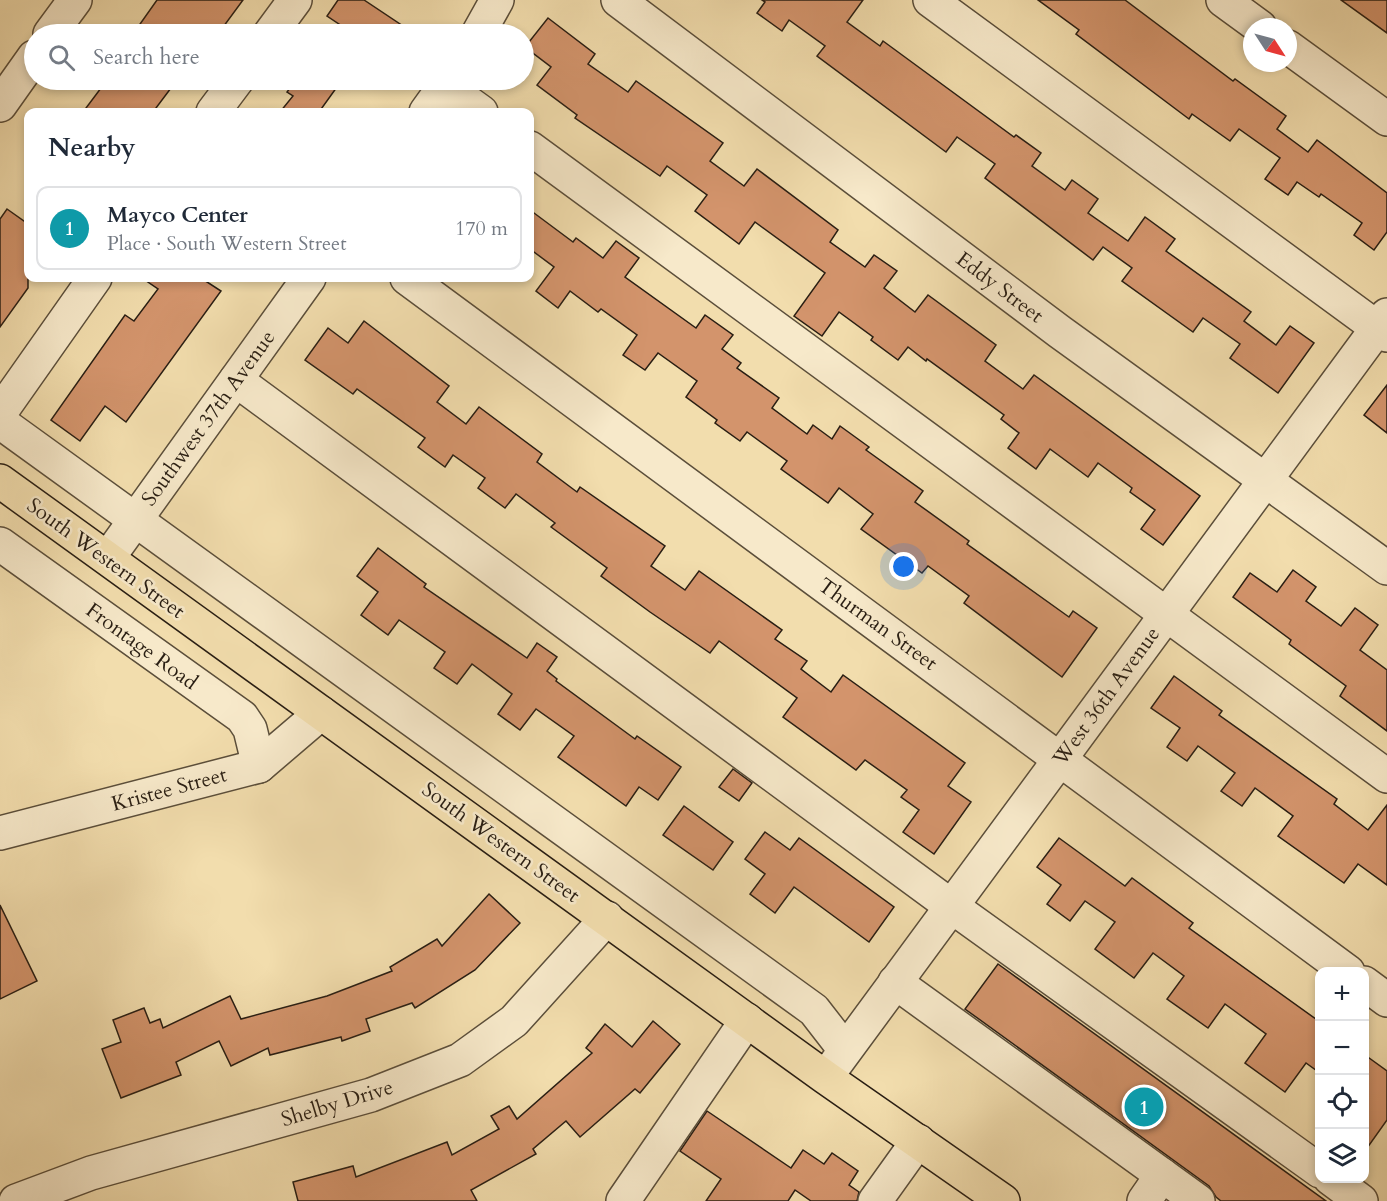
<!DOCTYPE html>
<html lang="en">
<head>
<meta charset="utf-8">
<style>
  body { margin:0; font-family:Cardo,serif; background:#f2f2f3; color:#1f2937 }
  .controls { position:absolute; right:18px; bottom:18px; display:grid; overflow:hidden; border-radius:12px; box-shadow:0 3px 9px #0003 }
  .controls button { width:54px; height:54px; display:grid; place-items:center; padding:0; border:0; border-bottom:2px solid #e0e1e3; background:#fff; color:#1f2937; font:30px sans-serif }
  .compass { position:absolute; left:1243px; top:18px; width:54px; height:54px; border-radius:50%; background:#fff; box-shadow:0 3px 9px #0003; rotate:126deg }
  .you { position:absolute; left:904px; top:567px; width:21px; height:21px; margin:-15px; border:4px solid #fff; border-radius:50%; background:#1a73e8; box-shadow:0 0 0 9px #1a73e833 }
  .badge { display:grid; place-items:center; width:39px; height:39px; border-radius:50%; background:#8f2418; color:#fff; font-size:20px; font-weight:700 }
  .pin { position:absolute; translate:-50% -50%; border:3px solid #fff; box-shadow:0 2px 6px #0006 }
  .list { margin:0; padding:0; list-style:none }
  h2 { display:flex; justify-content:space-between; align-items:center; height:78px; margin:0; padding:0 24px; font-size:26px }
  h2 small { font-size:20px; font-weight:400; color:#747a83 }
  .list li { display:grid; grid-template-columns:39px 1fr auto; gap:18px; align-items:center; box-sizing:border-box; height:84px; margin:0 12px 12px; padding:0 12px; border:2px solid #e0e1e3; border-radius:12px }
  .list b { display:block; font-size:22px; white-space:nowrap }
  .list p { margin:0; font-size:20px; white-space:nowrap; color:#747a83 }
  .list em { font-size:20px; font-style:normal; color:#747a83 }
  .icon { flex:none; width:33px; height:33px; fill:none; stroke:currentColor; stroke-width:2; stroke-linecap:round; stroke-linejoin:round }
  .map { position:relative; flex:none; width:1387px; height:1201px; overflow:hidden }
  .search { position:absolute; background:#fff; box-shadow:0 3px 9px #0003; left:24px; top:24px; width:510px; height:66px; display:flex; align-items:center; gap:15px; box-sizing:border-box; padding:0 21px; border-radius:33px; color:#747a83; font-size:22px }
  .panel { position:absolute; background:#fff; box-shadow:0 3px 9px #0003; left:24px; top:108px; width:510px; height:174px; border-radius:12px }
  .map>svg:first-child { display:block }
  .building { fill:#d3946c; stroke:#291e13; stroke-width:1.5 }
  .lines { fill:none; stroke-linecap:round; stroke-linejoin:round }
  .minor-casing { stroke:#5b4e3a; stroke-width:36 }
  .major-casing { stroke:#291e13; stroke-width:36 }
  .minor { stroke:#f7e9ca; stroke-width:33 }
  .major { stroke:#f2ddad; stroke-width:33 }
  .labels { text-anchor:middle; stroke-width:5; stroke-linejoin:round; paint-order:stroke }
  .street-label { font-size:21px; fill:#291e13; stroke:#f7e9ca }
</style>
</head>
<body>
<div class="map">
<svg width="1387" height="1201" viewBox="0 0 1387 1201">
  <rect width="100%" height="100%" fill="#f2ddad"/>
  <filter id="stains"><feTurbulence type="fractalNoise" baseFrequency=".00333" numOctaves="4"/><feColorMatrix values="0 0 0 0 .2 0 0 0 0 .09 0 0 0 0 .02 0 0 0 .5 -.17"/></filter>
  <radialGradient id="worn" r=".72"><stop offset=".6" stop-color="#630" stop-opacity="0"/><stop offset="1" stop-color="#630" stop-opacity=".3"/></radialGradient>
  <g class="building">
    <path d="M157,0h86l-25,34h-85z"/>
    <path d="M338,0h26l51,34h-61l-27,-18z"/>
    <path d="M762,0h101l-16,22 33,24 3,-5 131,96 2,-2 25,18 -9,13 33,24 7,-10 26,19 -10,14 40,28 17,-24 30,22 -9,12 85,61 -7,9 32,24 14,-19 24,17 -36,50 -48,-35 10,-14 -37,-26 -10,14 -71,-51 10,-13 -29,-21 -10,13 -108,-82 10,-14 -38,-27 -11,15 -129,-96 8,-10 -36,-26 -7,11 -25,-18 8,-11z"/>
    <path d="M1038,0h87l108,81 2,-2 51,37 -9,13 31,23 9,-12 70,53v39l-13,18 -20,-15 8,-12 -41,-29 -2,3 -22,-15 -9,13 -23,-16 15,-21 -41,-29 -9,12 -38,-27 -3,5 -113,-85 3,-4z"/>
    <path d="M1341,0h46v33z"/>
    <path d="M548,18l47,36 -7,10 40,28 8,-11 87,62 -13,18 34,25 13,-17 81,61 -8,12 35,25 9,-12 23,16 -13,17 31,24 13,-17 68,50 -11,16 38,28 11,-14 166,121 -37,49 -22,-16 14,-19 -25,-18 2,-4 -34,-25 -10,14 -38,-28 -14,20 -28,-21 11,-15 -18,-14 3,-4 -77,-56 -1,2 -18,-14 -10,13 -27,-20 2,-3 -34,-25 -17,24 -28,-20 31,-43 -70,-51 -16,22 -44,-33 12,-16 -40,-29 -7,10 -85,-58 2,-3 -40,-30 14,-18 -26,-20z"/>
    <path d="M107,80h70l-24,32h-70z"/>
    <path d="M296,80h46l-23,32h-39l13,-16 -6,-4z"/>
    <path d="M7,209l21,15v64l-28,39v-108z"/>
    <path d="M530,210l43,32 3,-4 27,20 13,-17 23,17 -14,19 71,51 9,-13 28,20 -11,14 19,14 -4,5 42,30 -7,10 35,26 6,-9 19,14 8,-13 29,21 -3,3 57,41 -8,11 54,39 -2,3 102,73 4,-6 24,17 -35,49 -98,-74 5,-7 -41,-30 -6,7 -61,-44 12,-15 -34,-26 -11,15 -47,-34 6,-8 -40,-29 -7,9 -25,-18 2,-3 -31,-23 11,-16 -39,-28 -13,17 -22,-15 14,-20 -36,-26 -3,3 -28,-21 -12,17 -22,-17 18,-24 -24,-18z"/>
    <path d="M142,278h59l20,13 -95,131 -21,-16 -25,35 -29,-21 74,-105 9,6 24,-32z"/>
    <path d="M364,321l85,65 -12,16 29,22 13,-17 63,47 -5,8 40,30 3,-5 85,59 -14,20 34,24 14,-19 83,59 -7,9 32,22 -6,8 30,23 12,-17 122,88 -17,23 23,16 -37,52 -31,-22 16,-22 -18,-13 6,-7 -42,-30 -9,10 -73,-53 14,-19 -78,-57 -9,12 -60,-41 -49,-36 6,-8 -56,-41 4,-4 -39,-29 -11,14 -27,-20 7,-10 -32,-23 -8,12 -27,-20 7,-9 -68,-49 -4,5 -48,-34 23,-32 20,15z"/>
    <path d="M1387,385v48l-23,-18z"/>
    <path d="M378,548l48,36 -2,3 103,71 10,-15 20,14 -10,14 10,8 -1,2 79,58 2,-3 44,31 -23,33 -19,-13 -13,19 -68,-49 16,-21 -38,-27 -16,21 -22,-16 14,-20 -40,-30 -15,20 -23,-16 11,-16 -46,-32 -11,15 -27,-20 17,-23 -21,-16z"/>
    <path d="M1293,570l23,17 -10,14 35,25 14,-18 23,17 -18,25 27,20v61l-47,-35 6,-10 -57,-42 2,-4 -58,-43 17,-24 27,19z"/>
    <path d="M1174,676l48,35 -3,4 118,84 -3,5 34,26 19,-25v80l-29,-21 -14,19 -66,-47 15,-20 -38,-28 -13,18 -21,-15 14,-18 -37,-27 -11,15 -20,-14 13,-19 -29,-20z"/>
    <path d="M733,769l19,14 -13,18 -20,-14z"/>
    <path d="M684,806l49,36 -20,28 -50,-35z"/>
    <path d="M765,832l25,18 9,-12 95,69 -25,35 -75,-55 -19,26 -25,-19 15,-20 -20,-15z"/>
    <path d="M1059,838l66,48 7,-8 61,45 -4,5 131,94v51l-14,-10 -21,29 -40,-29 21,-29 -41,-30 -17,24 -41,-29 17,-23 -31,-23 -19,25 -39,-29 20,-27 -30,-21 -15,20 -23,-17 14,-19 -24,-18z"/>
    <path d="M489,894l31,29 -45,47 -60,38 -3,-5 -46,16 4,12 -28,10 -1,-4 -71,18 -2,-7 -37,18 -12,-25 -43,21 5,13 -60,23 -19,-49 19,-7 -8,-22 31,-12 6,15 10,-4 3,9 67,-32 11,23 86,-23 65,-25 -2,-4 47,-28 5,7z"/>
    <path d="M0,905l37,76 -37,18z"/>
    <path d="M998,964l328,237h-105l-5,-4 -7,-11 -244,-177z"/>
    <path d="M653,1021l27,23 -40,49 -5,-4 -55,48 -14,-16 -33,28 3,5 -65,36 6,11h-179l-5,-19 60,-16 3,11 91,-35 5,13 47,-26 -8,-13 18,-10 8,13 75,-66 -6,-5 19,-24 27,23z"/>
    <path d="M1365,1055l22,16v49l-22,31z"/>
    <path d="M707,1111l84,57 12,-18 21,14 8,-11 26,18 -9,14 10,7 -2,9h-46l-16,-11 -7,11h-82l15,-22 -41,-28z"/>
  </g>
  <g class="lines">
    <g class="minor-casing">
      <g id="minor">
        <path d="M618,0l442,332 327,236"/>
        <path d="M930,0l457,335"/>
        <path d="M1223,0l37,27"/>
        <path d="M50,34l25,-34"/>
        <path d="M270,34l25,-34"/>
        <path d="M478,34l19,-34"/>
        <path d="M1288,47l99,72"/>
        <path d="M445,86l36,26"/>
        <path d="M0,105l34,-48"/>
        <path d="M213,112l24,-32"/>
        <path d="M426,112l23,-32"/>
        <path d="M530,148l857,628"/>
        <path d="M407,278l941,694"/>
        <path d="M236,380l715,526 369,265"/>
        <path d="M0,413l95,-135"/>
        <path d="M0,422l814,588 31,40"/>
        <path d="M0,544l242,173 8,12 9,37"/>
        <path d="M108,558l201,-280"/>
        <path d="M0,833l259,-67 62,-53"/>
        <path d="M895,982l303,219"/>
        <path d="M1364,983l23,17"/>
        <path d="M834,1066l553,-751"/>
        <path d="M1330,1178l31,23"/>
        <path d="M16,1201l75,-28 280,-78 89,-35 54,-39 93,-103"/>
        <path d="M623,1201l124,-181"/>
        <path d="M875,1201l43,-60"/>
        <path d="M1144,1201l18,-26"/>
      </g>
    </g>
    <g class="major-casing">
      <path id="major" d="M0,481l825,596 178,124"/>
    </g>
    <use href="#minor" class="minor"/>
    <use href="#major" class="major"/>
  </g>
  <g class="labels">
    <g class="street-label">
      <text transform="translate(1000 287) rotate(37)" y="7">Eddy Street</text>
      <text transform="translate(208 418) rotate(-54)" y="7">Southwest 37th Avenue</text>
      <text transform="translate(106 558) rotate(36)" y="7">South Western Street</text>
      <text transform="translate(878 624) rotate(36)" y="7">Thurman Street</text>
      <text transform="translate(142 646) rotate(36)" y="7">Frontage Road</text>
      <text transform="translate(1106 696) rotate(-54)" y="7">West 36th Avenue</text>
      <text transform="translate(169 789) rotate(-15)" y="7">Kristee Street</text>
      <text transform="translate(501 842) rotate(36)" y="7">South Western Street</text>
      <text transform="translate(337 1103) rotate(-17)" y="7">Shelby Drive</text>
    </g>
  </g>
  <rect width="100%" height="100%" filter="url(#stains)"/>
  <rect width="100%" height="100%" fill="url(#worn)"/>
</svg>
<div class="controls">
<button>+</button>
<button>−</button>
<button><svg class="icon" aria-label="locate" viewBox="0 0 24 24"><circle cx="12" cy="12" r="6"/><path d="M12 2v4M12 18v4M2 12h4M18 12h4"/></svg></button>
<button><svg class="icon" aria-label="layers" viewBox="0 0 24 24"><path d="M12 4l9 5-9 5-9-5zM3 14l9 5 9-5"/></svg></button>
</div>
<svg class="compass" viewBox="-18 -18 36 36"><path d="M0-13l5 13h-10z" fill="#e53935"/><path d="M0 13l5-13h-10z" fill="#747a83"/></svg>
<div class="you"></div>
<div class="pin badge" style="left:1144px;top:1107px;background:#0f9aa8">1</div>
<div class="search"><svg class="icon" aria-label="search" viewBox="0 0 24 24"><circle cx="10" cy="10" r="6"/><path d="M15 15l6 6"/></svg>Search here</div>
<section class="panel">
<h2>Nearby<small></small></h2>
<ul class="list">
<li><span class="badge" style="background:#0f9aa8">1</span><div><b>Mayco Center</b><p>Place · South Western Street</p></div><em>170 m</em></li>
</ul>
</section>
</div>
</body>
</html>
